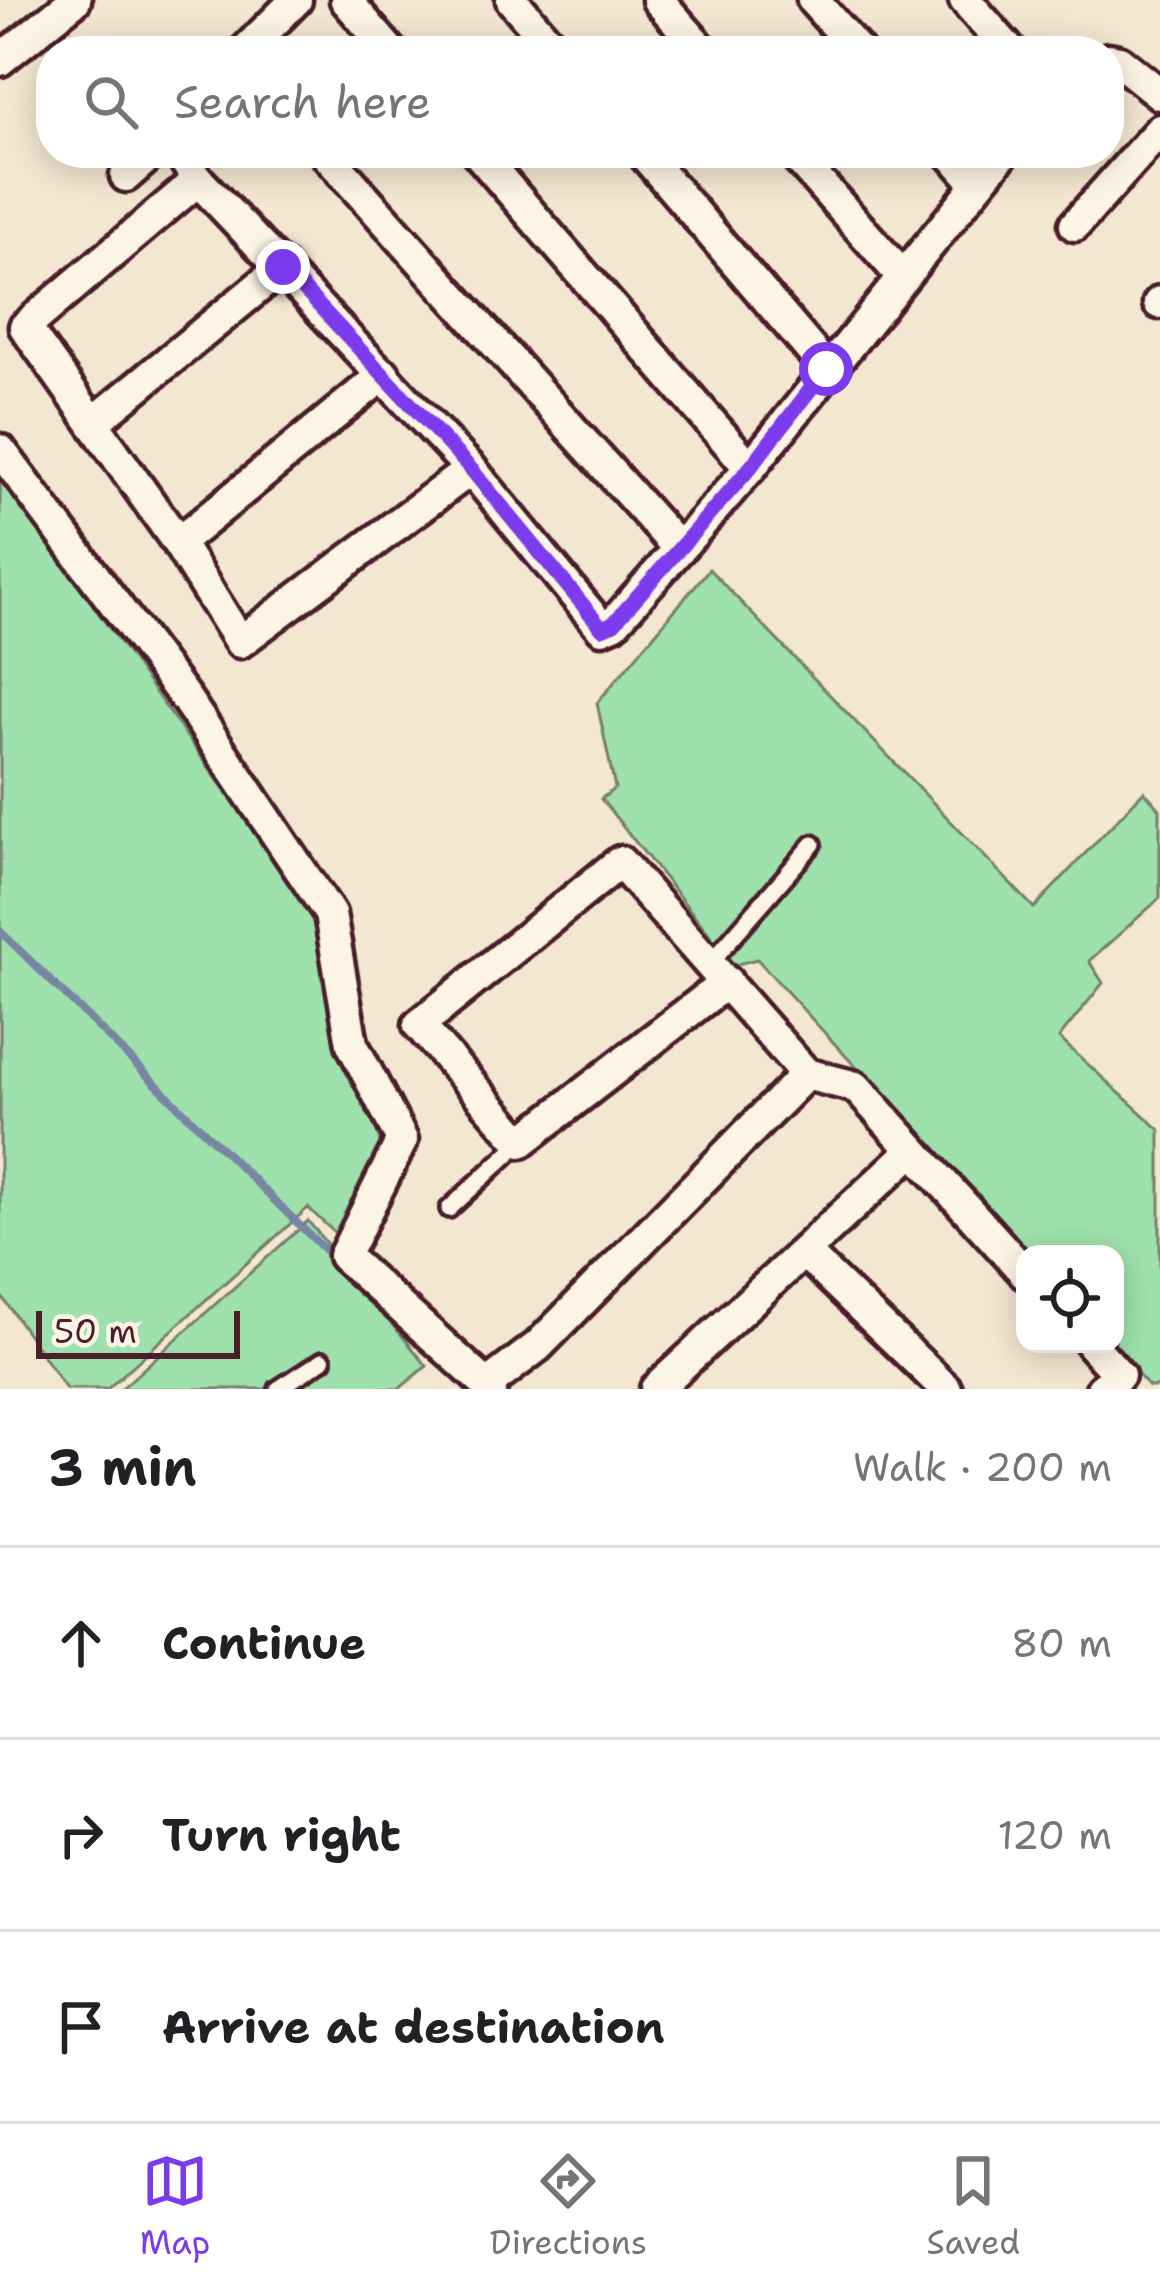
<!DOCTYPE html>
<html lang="en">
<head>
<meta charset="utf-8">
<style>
  body { margin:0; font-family:"Shantell Sans",sans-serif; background:#f6f6f6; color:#202124 }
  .controls { position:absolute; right:36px; bottom:36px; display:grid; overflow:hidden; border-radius:24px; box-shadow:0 6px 30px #0003 }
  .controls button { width:108px; height:108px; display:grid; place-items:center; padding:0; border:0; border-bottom:3px solid #e0e0e0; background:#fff; color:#202124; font:60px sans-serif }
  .scale { position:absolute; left:36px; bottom:30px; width:204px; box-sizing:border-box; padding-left:12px; border:6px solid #4a1f2b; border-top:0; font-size:33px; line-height:42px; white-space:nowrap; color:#4a1f2b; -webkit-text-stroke:9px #fcf5e5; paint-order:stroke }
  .stop { position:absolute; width:36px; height:36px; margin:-27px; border:9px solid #7c3aed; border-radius:50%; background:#fff }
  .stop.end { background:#7c3aed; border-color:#fff; box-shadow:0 3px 12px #0008 }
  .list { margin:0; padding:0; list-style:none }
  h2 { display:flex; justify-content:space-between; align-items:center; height:156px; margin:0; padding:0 48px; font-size:51px }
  h2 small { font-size:39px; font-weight:400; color:#757577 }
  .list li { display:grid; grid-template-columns:78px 1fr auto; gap:36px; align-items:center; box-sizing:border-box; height:192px; padding:0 48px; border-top:3px solid #e0e0e0 }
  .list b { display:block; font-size:45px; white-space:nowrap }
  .list em { font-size:39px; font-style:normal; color:#757577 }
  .icon { flex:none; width:66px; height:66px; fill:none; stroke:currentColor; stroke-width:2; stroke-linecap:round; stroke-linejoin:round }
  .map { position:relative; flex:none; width:1160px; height:1389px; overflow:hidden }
  .search { position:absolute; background:#fff; box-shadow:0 6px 30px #0003; left:36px; right:36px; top:36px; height:132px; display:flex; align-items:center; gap:30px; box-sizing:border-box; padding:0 42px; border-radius:48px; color:#757577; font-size:45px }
  .sheet { height:732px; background:#fff }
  nav { display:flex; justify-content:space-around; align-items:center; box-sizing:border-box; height:168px; border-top:3px solid #e0e0e0; background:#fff; font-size:33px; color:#757577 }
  nav a { display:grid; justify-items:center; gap:6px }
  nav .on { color:#7c3aed }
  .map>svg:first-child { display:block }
  .green { fill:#9ee1ac; stroke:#74806c; stroke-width:3 }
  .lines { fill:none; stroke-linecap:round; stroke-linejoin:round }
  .stream { stroke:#7786a2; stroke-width:8 }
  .service-casing { stroke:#4a1f2b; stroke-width:24 }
  .minor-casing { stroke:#4a1f2b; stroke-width:39 }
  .service { stroke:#fcf5e5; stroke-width:15 }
  .minor { stroke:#fcf5e5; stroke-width:30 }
  .route { stroke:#7c3aed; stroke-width:15 }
</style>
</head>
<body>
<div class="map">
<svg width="1160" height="1389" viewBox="0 0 1160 1389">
  <rect width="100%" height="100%" fill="#f4e7d2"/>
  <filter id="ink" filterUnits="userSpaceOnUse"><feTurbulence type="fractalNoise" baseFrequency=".00833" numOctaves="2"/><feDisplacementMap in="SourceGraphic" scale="24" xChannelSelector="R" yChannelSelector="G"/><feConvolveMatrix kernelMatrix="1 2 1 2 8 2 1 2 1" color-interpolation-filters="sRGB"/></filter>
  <g filter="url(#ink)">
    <g class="green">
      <path d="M0,474l317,446 63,222 -45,91 -27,-25 -201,181h-41l-66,-95z"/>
      <path d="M709,569l325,339 110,-117 16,18v89l-71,63 14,22 -44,55 101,92v257h-11l-39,-43h5v-90h-88l-270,-295 -23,6 -133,-166 14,-11 -18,-85z"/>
      <path d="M308,1221l119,145 -28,23h-278z"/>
    </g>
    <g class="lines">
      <g class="stream">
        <path d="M0,931l333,327"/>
        <path d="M443,1365l24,24"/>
      </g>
      <g class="service-casing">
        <g id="service">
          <path d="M710,963l103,-119"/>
          <path d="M449,1209l72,-67"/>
          <path d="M278,1389l45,-29"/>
        </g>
      </g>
      <g class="minor-casing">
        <g id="minor">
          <path d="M346,0l44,51"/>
          <path d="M512,0l44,51"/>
          <path d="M658,0l45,51"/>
          <path d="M813,0l45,51"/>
          <path d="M965,0l45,51"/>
          <path d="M245,51l51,-51"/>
          <path d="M1109,59l10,2 41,33"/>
          <path d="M0,60l75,-60"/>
          <path d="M180,153l18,27 273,289 131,159 12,-5 136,-155 253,-315"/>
          <path d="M325,153l354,396"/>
          <path d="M478,153l272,315"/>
          <path d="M643,153l184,216"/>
          <path d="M793,153l109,123"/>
          <path d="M950,153l26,30"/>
          <path d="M126,176l26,-23"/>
          <path d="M198,180l-173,147 153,216 62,99 231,-173"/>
          <path d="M1075,225l85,-95"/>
          <path d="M1159,303l1,-1"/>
          <path d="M93,423l190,-156"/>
          <path d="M0,450l186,249 144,215 22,130 50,96 -58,116 147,133"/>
          <path d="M178,543l206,-169"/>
          <path d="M727,982l-206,160 -102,-117 201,-163 186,212 50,13 169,186"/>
          <path d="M805,1253l141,136"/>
          <path d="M1091,1344l28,31 -17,14"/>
          <path d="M487,1385l51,-39 268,-272"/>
          <path d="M656,1389l257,-239"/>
        </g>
      </g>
      <use href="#service" class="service"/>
      <use href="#minor" class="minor"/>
    </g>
  </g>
  <g class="lines" filter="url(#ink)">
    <path class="route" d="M283,267l188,202 131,159 12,-5 136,-155 76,-99"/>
  </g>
</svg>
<div class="controls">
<button><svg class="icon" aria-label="locate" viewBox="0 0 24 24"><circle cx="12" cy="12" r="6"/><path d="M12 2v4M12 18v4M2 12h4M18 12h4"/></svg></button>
</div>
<div class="scale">50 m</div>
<div class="stop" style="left:826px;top:369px"></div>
<div class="stop end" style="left:283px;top:267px"></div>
<div class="search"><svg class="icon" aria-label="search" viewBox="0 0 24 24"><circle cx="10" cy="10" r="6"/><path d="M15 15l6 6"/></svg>Search here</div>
</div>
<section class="sheet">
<h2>3 min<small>Walk · 200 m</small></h2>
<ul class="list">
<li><svg class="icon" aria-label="ahead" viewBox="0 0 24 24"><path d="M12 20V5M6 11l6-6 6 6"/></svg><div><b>Continue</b></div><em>80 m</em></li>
<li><svg class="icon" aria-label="right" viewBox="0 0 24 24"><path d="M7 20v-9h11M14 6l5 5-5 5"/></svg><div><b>Turn right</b></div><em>120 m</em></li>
<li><svg class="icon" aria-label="arrive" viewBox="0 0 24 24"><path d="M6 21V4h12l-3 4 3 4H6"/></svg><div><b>Arrive at destination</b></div></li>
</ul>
</section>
<nav>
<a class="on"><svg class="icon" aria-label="map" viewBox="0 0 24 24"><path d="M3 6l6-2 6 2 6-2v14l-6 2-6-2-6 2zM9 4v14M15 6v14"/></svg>Map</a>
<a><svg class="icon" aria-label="directions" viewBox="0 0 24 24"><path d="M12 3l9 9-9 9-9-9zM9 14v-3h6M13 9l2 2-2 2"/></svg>Directions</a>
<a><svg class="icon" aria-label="saved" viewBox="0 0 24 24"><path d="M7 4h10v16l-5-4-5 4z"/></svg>Saved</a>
</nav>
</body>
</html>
